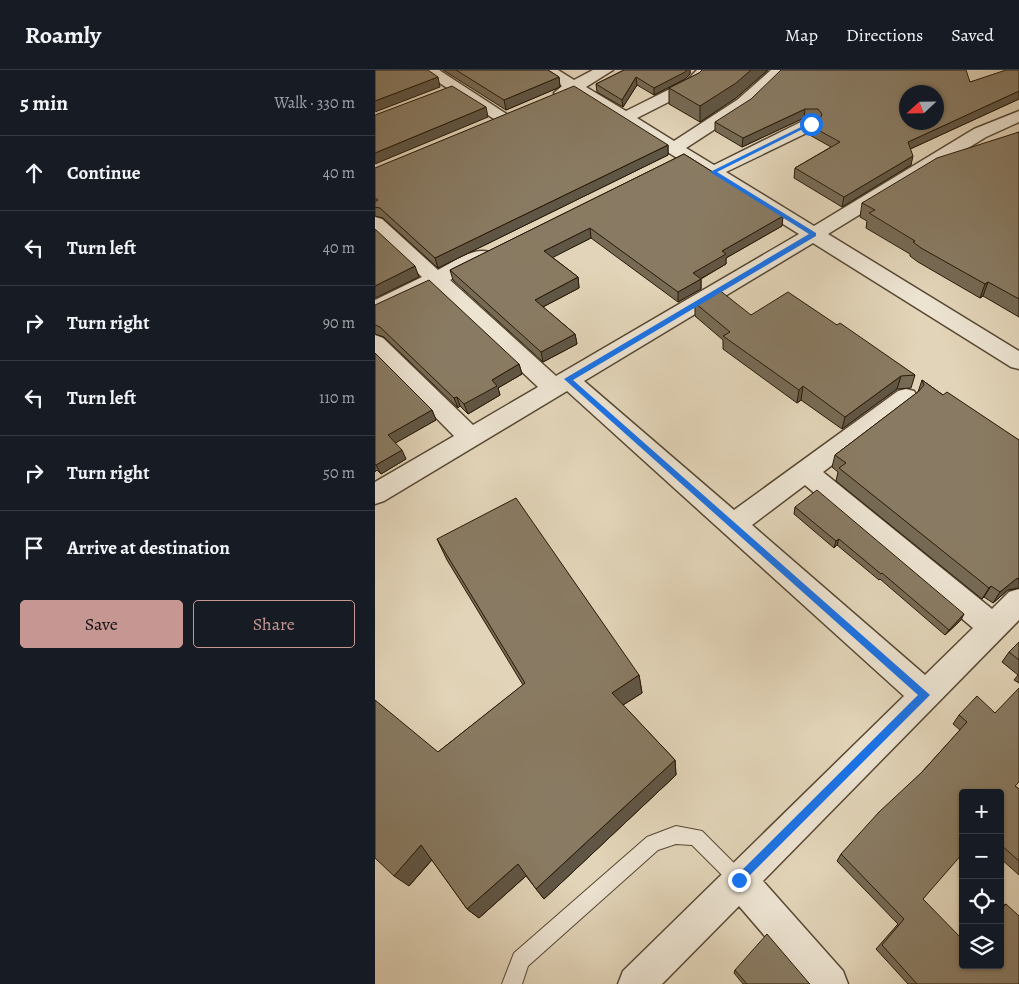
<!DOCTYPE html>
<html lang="en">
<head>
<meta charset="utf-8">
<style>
  body { margin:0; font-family:Alegreya,serif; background:#242831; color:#f1f3f6 }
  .controls { position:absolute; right:15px; bottom:15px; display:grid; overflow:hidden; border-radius:5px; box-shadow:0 1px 4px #0004 }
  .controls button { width:45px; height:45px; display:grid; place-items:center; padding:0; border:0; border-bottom:1px solid #363941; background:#171b24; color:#f1f3f6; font:25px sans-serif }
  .compass { position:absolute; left:524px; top:15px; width:45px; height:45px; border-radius:50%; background:#171b24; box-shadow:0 1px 4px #0004; rotate:248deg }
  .stop { position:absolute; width:15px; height:15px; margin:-11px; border:4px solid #1a73e8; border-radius:50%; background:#fff }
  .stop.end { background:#1a73e8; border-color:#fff; box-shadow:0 1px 5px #0008 }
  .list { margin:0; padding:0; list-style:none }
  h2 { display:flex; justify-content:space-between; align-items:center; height:65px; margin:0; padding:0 20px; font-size:21px }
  h2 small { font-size:16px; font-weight:400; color:#9ea1a6 }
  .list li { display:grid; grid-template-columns:32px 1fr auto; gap:15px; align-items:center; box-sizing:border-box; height:75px; padding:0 20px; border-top:1px solid #363941 }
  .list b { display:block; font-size:19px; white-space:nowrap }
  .list em { font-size:16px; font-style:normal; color:#9ea1a6 }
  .actions { display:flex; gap:10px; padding:15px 20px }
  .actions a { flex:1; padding:11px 0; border:1px solid #c59692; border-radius:5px; text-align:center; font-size:18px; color:#c59692 }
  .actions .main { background:#c59692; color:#111 }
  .icon { flex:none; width:28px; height:28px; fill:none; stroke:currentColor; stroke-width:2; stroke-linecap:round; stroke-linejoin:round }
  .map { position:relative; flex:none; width:644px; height:914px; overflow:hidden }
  header { display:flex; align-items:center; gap:30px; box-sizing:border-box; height:70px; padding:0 25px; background:#171b24; border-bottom:1px solid #363941 }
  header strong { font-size:24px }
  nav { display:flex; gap:28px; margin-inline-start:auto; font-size:18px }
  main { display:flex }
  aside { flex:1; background:#171b24 }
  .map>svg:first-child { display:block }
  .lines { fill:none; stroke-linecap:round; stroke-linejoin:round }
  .service-casing { stroke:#574833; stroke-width:2 }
  .minor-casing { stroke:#574833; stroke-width:3 }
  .service { fill:#ece3d1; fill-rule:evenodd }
  .minor { fill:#ece3d1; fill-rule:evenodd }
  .wall { fill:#766a55; stroke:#291a07 }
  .shaded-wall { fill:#605645; stroke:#291a07 }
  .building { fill:#897b63; stroke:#291a07; fill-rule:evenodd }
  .route { fill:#1a73e8 }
</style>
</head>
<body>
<header>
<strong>Roamly</strong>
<nav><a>Map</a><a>Directions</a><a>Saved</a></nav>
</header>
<main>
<aside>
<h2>5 min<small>Walk · 330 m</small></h2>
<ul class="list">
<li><svg class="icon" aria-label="ahead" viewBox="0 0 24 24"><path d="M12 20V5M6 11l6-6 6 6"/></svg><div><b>Continue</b></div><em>40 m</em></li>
<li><svg class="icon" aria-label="left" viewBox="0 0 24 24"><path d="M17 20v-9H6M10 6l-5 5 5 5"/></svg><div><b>Turn left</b></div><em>40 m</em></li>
<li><svg class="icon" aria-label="right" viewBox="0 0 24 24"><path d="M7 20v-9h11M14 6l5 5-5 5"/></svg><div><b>Turn right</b></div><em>90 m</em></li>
<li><svg class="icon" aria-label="left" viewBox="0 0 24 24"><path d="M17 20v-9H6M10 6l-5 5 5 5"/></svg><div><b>Turn left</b></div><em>110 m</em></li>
<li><svg class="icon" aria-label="right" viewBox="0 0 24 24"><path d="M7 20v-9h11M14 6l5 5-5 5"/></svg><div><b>Turn right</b></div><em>50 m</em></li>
<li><svg class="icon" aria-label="arrive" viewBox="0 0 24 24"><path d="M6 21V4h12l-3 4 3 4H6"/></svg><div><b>Arrive at destination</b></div></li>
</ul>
<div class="actions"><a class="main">Save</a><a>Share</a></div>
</aside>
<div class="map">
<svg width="644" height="914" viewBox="0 0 644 914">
  <rect width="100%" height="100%" fill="#e2d4b8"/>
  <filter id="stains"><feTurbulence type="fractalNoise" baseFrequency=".004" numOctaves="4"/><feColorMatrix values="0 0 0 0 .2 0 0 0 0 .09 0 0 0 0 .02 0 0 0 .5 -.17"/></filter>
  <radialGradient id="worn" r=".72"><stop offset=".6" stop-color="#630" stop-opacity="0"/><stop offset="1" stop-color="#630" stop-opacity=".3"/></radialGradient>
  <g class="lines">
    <g class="service-casing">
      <path id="service" d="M301,756l26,5 43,43 3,6 -3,6 -6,3 -6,-3 -41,-41 -16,-1 -18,6 -130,116 -6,18h-20l12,-31 133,-116z"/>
    </g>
    <g class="minor-casing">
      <g id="minor">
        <path d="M45,0h19l72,47 -2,4h-12z"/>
        <path d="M164,0h19l16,10 19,-10h20l-27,17 40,24 60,-30 11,-11h17l-16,17 -61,31 37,23 63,-41 34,-30h17l-39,37 -63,41 28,17 91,-45h12l2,4 -2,4 -91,44 88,54 160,-97 45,-18v11l-33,15 -158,97 191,117v18l-8,-2 -198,-124 -229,138 150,129 164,-119 8,-2 8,2 4,6 -4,6 -91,69 169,137 17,-17 10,-3v31l-256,261 80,90 5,13h-42l-67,-78 -77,78h-44l5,-13 281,-275 -337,-305 -183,110 -9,3v-22l79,-46 -79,-80v-21l8,3 90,87 65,-38 -105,-99 -58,28v-16l47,-23 -47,-44v-16l7,2 56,51c15,-8 35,-23 51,-18l3,4 -3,4 -39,20 106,96 243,-142 -226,-141 -11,5 -6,-2 -2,-3 8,-7zM430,415l168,143 -48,47 -173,-150z"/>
      </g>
    </g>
    <use href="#service" class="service"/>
    <use href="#minor" class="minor"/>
  </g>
  <g class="wall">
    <path d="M68,0h105l11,7 1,10 -54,23z"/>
    <path d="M249,0h66v4l-5,5 -31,16 -17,-10 -14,22 -26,-15 -1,-8z"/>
    <path d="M327,0h66l-32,28 -36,24 -31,-18v-16l30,-15z"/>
    <path d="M644,0v29l-109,50 1,16 -69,42 -48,-29 1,-10 36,-21 -23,-13 1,-9 9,-5 -1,-2h-13l-62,29 -27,-16v-9l255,-40z"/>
    <path d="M644,62v185l-36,-21 -3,2 -62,-36 -8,-6v-2l-44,-26 1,-7 -7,-4 2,-14z"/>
    <path d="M293,75v10l-230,113 -55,-50 -8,-2v-48z"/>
    <path d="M309,84l99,62 -1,10 -56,32v6l-25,15v10l-23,13 -87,-64 -39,19 26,20 1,11 -36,19 32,27 2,10 -34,18 -90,-82 -3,-10z"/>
    <path d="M320,233l56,12 86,10 78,50 -4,13 -14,1 -55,40 -41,-29 -4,3 -74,-54v-9l-28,-24z"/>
    <path d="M0,235l144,59 3,10 -24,14 2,7 -32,19 -8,-8 -2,2 -74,-71 -9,-3z"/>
    <path d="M0,283l57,57 4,10 -41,23 11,16 -25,15 -4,-4 -2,2z"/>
    <path d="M547,310l21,15 76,45v148l-11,2 -15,13 -9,-6 -2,2 -146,-118 2,-9 -6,-5 3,-12 83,-63z"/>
    <path d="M420,437l166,113 -16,15 -65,-56 -1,1 -42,-35 -3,3 -40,-34z"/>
    <path d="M62,469l202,136 3,18 -19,12 52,55 1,15 -132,124 -18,-23 -47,42 -12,-9 -35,-49 -23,26 29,-134 85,-67 -76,-125z"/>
    <path d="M644,572v41l-5,-3 4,-5 -16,-13 7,-10z"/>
    <path d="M620,643l20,73 4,3v86l-19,-17v-65l-77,106 40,66h37v-58l6,-3 13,80h-111l-32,-35 22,-25 -61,-63 4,-7 81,-82 38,-42 -7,-6 6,-9z"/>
    <path d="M360,900l73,12 2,2h-67l-9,-11z"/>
  </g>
  <g class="shaded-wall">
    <path d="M312,0h3v4l-5,5 -31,16v-7z"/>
    <path d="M376,0h17l-32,28 -36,24v-16z"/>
    <path d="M63,7l2,10 -65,25v-11z"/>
    <path d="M184,7l1,10 -54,23 -2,-10z"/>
    <path d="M261,7l1,8 -14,22 -1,-7z"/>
    <path d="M644,21v8l-113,52 2,-9z"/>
    <path d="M111,37l2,10 -113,47v-11z"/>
    <path d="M430,39l-1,9 -62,29 1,-9z"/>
    <path d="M293,75v10l-230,113 -3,-10z"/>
    <path d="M538,86l-2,9 -69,42 2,-10z"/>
    <path d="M408,146l-1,10 -56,32v6l-33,19v-10l29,-22z"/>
    <path d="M215,158l1,10 -45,23 -2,-10z"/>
    <path d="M40,196l4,11 -44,21v-12z"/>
    <path d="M203,207l1,11 -42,22 -2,-10z"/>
    <path d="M326,209v10l-23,13v-10z"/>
    <path d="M613,212l-5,14 -3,2 5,-14z"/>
    <path d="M200,264l2,10 -34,18 -2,-10z"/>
    <path d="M144,294l3,10 -24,14 2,7 -32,19 -4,-10 28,-24z"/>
    <path d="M526,306l-4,13 -55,40 3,-12z"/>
    <path d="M428,316l-2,14 -4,3 2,-13z"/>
    <path d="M82,327l3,9 -2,2 -4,-10z"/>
    <path d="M57,340l4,10 -44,25 -4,-10z"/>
    <path d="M27,380l4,9 -25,15 -5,-9z"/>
    <path d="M464,469l-2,6 -3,3 2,-7z"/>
    <path d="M644,508v10l-11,2 -15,13 7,-11 16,-13z"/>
    <path d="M616,516l-7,11 -2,2 7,-11z"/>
    <path d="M589,544l-3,6 -16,15 4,-5z"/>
    <path d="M264,605l3,18 -27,17 -3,-17z"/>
    <path d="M300,690l1,15 -132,124 -8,-10z"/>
    <path d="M46,775l14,11 -26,30 -15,-10z"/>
    <path d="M143,794l9,11 -48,43 -12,-9z"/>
  </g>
  <g class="building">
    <path d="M0,0h53l10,7 -63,24z"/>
    <path d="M81,0h92l11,7 -55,23z"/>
    <path d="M249,0h63l-2,2 -31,16 -18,-11 -14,23 -26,-16z"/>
    <path d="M327,0h49l-15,13 -36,23 -31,-18 30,-15z"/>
    <path d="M406,0h185l4,12 36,-12h13v21l-111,51 5,14 -69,41 -49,-29 45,-26 -31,-17 11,-6 2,-5 -4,-5h-13l-62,29 -28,-16 36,-23zM532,22h30v30h-30z"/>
    <path d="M77,16l34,21 -111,46v-38z"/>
    <path d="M199,16l94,59 -233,113 -55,-50 -5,-1v-5l3,-2 -3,-2v-30z"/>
    <path d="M644,62v167l-31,-17 -3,2 -64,-36 -8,-6 2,-1 -46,-28 6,-3 -13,-7 75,-45z"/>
    <path d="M309,84l99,62 -61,35 4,3 -33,19 8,6 -23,13 -88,-64 -46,23 34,26 -43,23 40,34 -34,18 -91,-82z"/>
    <path d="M0,159l40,37 -40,20z"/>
    <path d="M54,210l90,84 -27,16 5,6 -33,18 -7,-7 -3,1 -74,-71 -5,-2v-20z"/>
    <path d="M343,219l33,26 37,-23 49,33 3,-2 75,52 -14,1 -56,41 -42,-31 -4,4 -76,-54 7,-4 -35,-29z"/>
    <path d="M0,283l57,57 -44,25 14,15 -26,15 -1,-1z"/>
    <path d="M547,310l21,15 4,-3 72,48v138l-3,1 -16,13 -9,-6 -2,2 -150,-120 7,-5 -11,-8 84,-64 5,-6z"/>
    <path d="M442,420l147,124 -15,16 -67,-57 -1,1 -42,-35 -3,2 -41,-34z"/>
    <path d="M141,428l123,177 -27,18 63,67 -139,129 -18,-25 -51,45 -46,-64 -27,31 -19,-18v-158l63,52 87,-69 -88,-144z"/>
    <path d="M644,572v18l-10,-8z"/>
    <path d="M644,618v94l-4,4 4,3v72l-19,-17v-51h-37v60l-40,46 40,41v25h37v-54l6,-7 13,12v68h-102l-35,-39 22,-26 -63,-65 38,-42 43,-40 45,-50 -8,-7 18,-19 18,17z"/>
    <path d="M392,864l41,48 2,2h-63l-12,-14z"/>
  </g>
  <path class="route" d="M434,53l4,1 -96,48 99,61v3l-243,144 357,315 -191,191 -5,-6 2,-4 182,-181 -354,-316 245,-145 -99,-62z"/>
  <rect width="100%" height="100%" filter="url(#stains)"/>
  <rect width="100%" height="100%" fill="url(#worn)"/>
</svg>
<div class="controls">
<button>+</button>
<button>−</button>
<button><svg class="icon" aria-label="locate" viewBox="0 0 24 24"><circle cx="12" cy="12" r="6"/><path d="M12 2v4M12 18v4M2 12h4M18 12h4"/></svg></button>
<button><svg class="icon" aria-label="layers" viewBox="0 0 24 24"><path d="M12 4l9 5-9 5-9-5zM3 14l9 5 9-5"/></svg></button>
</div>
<svg class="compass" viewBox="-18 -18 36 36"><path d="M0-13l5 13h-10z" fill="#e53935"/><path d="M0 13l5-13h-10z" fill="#9ea1a6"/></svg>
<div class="stop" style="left:436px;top:54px"></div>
<div class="stop end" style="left:364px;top:810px"></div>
</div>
</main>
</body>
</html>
